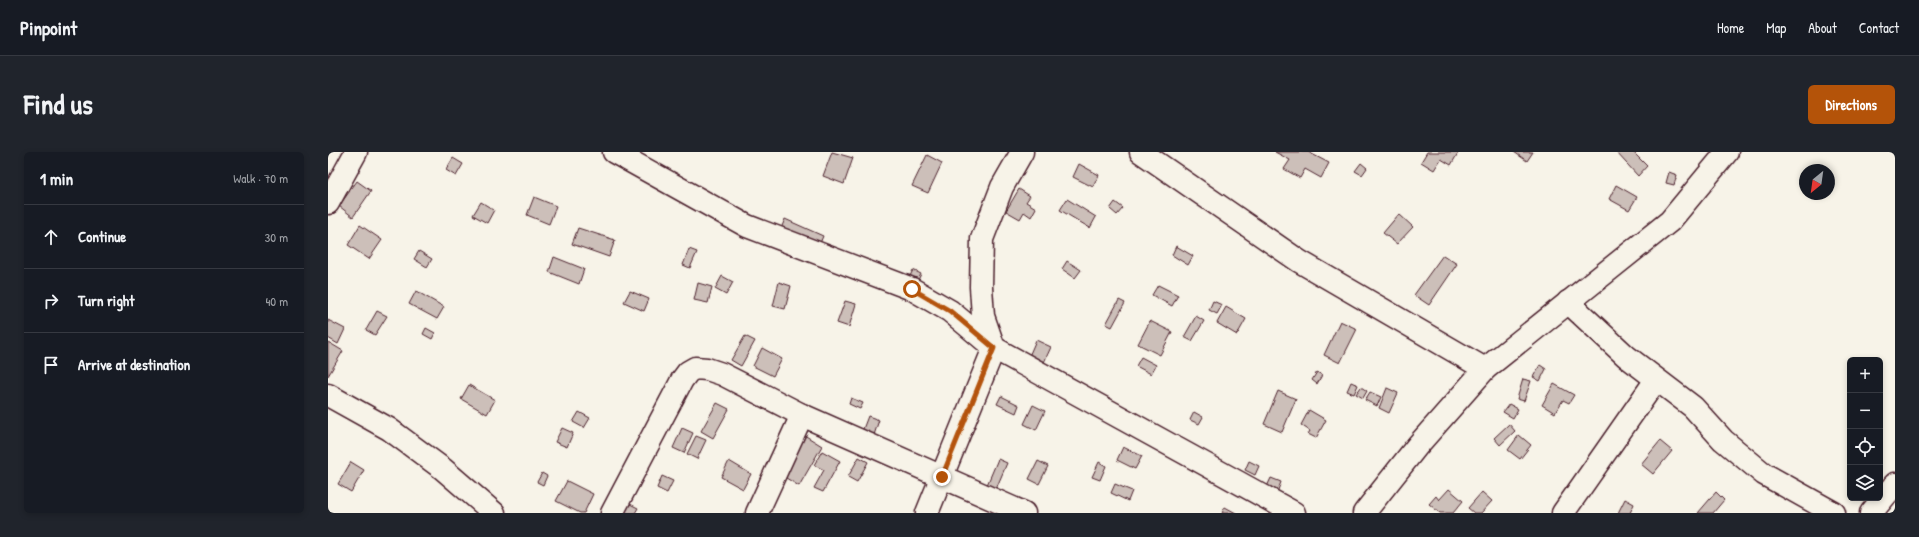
<!DOCTYPE html>
<html lang="en">
<head>
<meta charset="utf-8">
<style>
  body { margin:0; font-family:"Patrick Hand",sans-serif; background:#20242c; color:#f1f3f6 }
  .controls { position:absolute; right:12px; bottom:12px; display:grid; overflow:hidden; border-radius:6px; box-shadow:0 2px 6px #0003 }
  .controls button { width:36px; height:36px; display:grid; place-items:center; padding:0; border:0; border-bottom:1px solid #363941; background:#171b24; color:#f1f3f6; font:20px sans-serif }
  .compass { position:absolute; left:1471px; top:12px; width:36px; height:36px; border-radius:50%; background:#171b24; box-shadow:0 2px 6px #0003; rotate:209deg }
  .stop { position:absolute; width:12px; height:12px; margin:-9px; border:3px solid #b45309; border-radius:50%; background:#fff }
  .stop.end { background:#b45309; border-color:#fff; box-shadow:0 1px 4px #0008 }
  .list { margin:0; padding:0; list-style:none }
  h2 { display:flex; justify-content:space-between; align-items:center; height:52px; margin:0; padding:0 16px; font-size:17px }
  h2 small { font-size:13px; font-weight:400; color:#9ea1a6 }
  .list li { display:grid; grid-template-columns:26px 1fr auto; gap:12px; align-items:center; box-sizing:border-box; height:64px; padding:0 16px; border-top:1px solid #363941 }
  .list b { display:block; font-size:15px; white-space:nowrap }
  .list em { font-size:13px; font-style:normal; color:#9ea1a6 }
  .icon { flex:none; width:22px; height:22px; fill:none; stroke:currentColor; stroke-width:2; stroke-linecap:round; stroke-linejoin:round }
  .map { position:relative; flex:none; width:1567px; height:361px; overflow:hidden; border-radius:6px }
  header { display:flex; align-items:center; gap:24px; box-sizing:border-box; height:56px; padding:0 20px; background:#171b24; border-bottom:1px solid #363941 }
  header strong { font-size:19px }
  nav { display:flex; gap:22px; margin-inline-start:auto; font-size:14px }
  .intro { display:flex; align-items:center; justify-content:space-between; box-sizing:border-box; height:96px; padding:0 24px }
  h1 { margin:0; font-size:28px }
  .button { padding:10px 18px; border-radius:6px; background:#b45309; color:#fff; font-size:14px; font-weight:700 }
  main { display:flex; gap:24px; padding:0 24px }
  aside { flex:1; background:#171b24; border-radius:6px; box-shadow:0 2px 6px #0003 }
  .map>svg:first-child { display:block }
  .building { fill:#ccbfb9; stroke:#4a1f2b }
  .lines { fill:none; stroke-linecap:round; stroke-linejoin:round }
  .minor-casing { stroke:#4a1f2b; stroke-width:25 }
  .minor { stroke:#f7f3e8; stroke-width:22 }
  .route { stroke:#b45309; stroke-width:5 }
</style>
</head>
<body>
<header>
<strong>Pinpoint</strong>
<nav><a>Home</a><a>Map</a><a>About</a><a>Contact</a></nav>
</header>
<div class="intro"><h1>Find us</h1><a class="button">Directions</a></div>
<main>
<aside>
<h2>1 min<small>Walk · 70 m</small></h2>
<ul class="list">
<li><svg class="icon" aria-label="ahead" viewBox="0 0 24 24"><path d="M12 20V5M6 11l6-6 6 6"/></svg><div><b>Continue</b></div><em>30 m</em></li>
<li><svg class="icon" aria-label="right" viewBox="0 0 24 24"><path d="M7 20v-9h11M14 6l5 5-5 5"/></svg><div><b>Turn right</b></div><em>40 m</em></li>
<li><svg class="icon" aria-label="arrive" viewBox="0 0 24 24"><path d="M6 21V4h12l-3 4 3 4H6"/></svg><div><b>Arrive at destination</b></div></li>
</ul>
</aside>
<div class="map">
<svg width="1567" height="361" viewBox="0 0 1567 361">
  <rect width="100%" height="100%" fill="#f7f3e8"/>
  <filter id="ink" filterUnits="userSpaceOnUse"><feTurbulence type="fractalNoise" baseFrequency=".025" numOctaves="2"/><feDisplacementMap in="SourceGraphic" scale="8" xChannelSelector="R" yChannelSelector="G"/><feConvolveMatrix kernelMatrix="1 2 1 2 8 2 1 2 1" color-interpolation-filters="sRGB"/></filter>
  <g filter="url(#ink)">
    <g class="building">
      <path d="M504,0l21,6 -9,26 -21,-8z"/>
      <path d="M947,0h33l21,11 -8,15 -16,-9 -5,9 -16,-9 6,-9z"/>
      <path d="M1099,0h29l2,1 -7,12 -10,-6 -7,11 -13,-8z"/>
      <path d="M1186,0h19l-6,9z"/>
      <path d="M1288,0h17l14,14 -9,10z"/>
      <path d="M599,3l15,8 -14,30 -16,-7z"/>
      <path d="M125,6l10,6 -7,12 -10,-6z"/>
      <path d="M1033,11l6,5 -5,7 -7,-4z"/>
      <path d="M751,12l20,11 -6,12 -20,-10z"/>
      <path d="M1341,20l8,3 -3,10 -8,-2z"/>
      <path d="M29,29l14,10 -18,26 -14,-11z"/>
      <path d="M1288,33l21,12 -8,13 -20,-11z"/>
      <path d="M691,37l11,7 -4,6 10,6 -5,9 -7,-5 -4,7 -14,-8z"/>
      <path d="M206,45l22,9 -7,18 -22,-9z"/>
      <path d="M739,47l29,18 -6,11 -30,-18z"/>
      <path d="M153,50l13,8 -7,13 -14,-8z"/>
      <path d="M787,50l8,6 -6,7 -7,-6z"/>
      <path d="M1071,62l14,13 -16,17 -14,-11z"/>
      <path d="M457,67l38,17 -5,12 -38,-17z"/>
      <path d="M32,73l22,15 -13,19 -21,-14z"/>
      <path d="M250,76l37,12 -6,17 -37,-13z"/>
      <path d="M848,94l17,10 -5,9 -16,-10z"/>
      <path d="M361,97l8,3 -7,16 -7,-3z"/>
      <path d="M91,99l13,8 -5,8 -13,-8z"/>
      <path d="M1115,103l14,9 -28,41 -15,-10z"/>
      <path d="M226,105l30,12 -5,15 -30,-12z"/>
      <path d="M739,109l14,9 -6,8 -13,-9z"/>
      <path d="M585,118l8,4 -5,10 -8,-4z"/>
      <path d="M394,124l11,6 -7,13 -11,-6z"/>
      <path d="M451,130l12,4 -6,23 -12,-3z"/>
      <path d="M370,131l14,4 -4,16 -14,-3z"/>
      <path d="M830,133l20,10 -6,11 -20,-11z"/>
      <path d="M88,139l28,16 -7,12 -28,-15z"/>
      <path d="M302,139l19,8 -5,12 -20,-9z"/>
      <path d="M791,148l6,3 -13,24 -6,-3z"/>
      <path d="M517,149l11,3 -7,23 -12,-4z"/>
      <path d="M885,149l9,4 -5,9 -8,-4z"/>
      <path d="M898,155l20,12 -9,16 -20,-12z"/>
      <path d="M49,159l10,5 -12,19 -9,-5z"/>
      <path d="M868,164l8,5 -12,20 -8,-4z"/>
      <path d="M0,168l17,9 -7,15 -10,-6z"/>
      <path d="M822,169l22,11 -12,23 -22,-11z"/>
      <path d="M1012,169l17,8 -17,34 -16,-8z"/>
      <path d="M98,176l9,5 -3,6 -9,-5z"/>
      <path d="M417,184l10,5 -14,25 -10,-6z"/>
      <path d="M708,188l15,7 -10,22 -15,-6z"/>
      <path d="M0,190l15,9 -15,25z"/>
      <path d="M434,196l20,11 -9,17 -20,-10z"/>
      <path d="M813,205l15,8 -5,9 -15,-8z"/>
      <path d="M1212,213l6,4 -6,12 -7,-4z"/>
      <path d="M989,220l5,3 -5,9 -5,-4z"/>
      <path d="M1195,227l8,2 -7,20 -7,-2z"/>
      <path d="M1023,230l7,3 -4,9 -7,-3z"/>
      <path d="M1226,232l20,11 -5,8 -6,-3 -8,13 -13,-8z"/>
      <path d="M141,233l26,15 -8,14 -26,-15z"/>
      <path d="M1033,235l6,4 -4,7 -7,-4z"/>
      <path d="M1059,236l11,5 -9,20 -10,-5z"/>
      <path d="M950,239l18,8 -14,33 -18,-8z"/>
      <path d="M1042,240l11,5 -4,9 -12,-6z"/>
      <path d="M673,244l18,9 -3,8 -19,-9z"/>
      <path d="M523,246l12,5 -3,6 -11,-5z"/>
      <path d="M389,251l12,6 -16,29 -12,-7z"/>
      <path d="M1181,252l9,5 -5,9 -10,-6z"/>
      <path d="M705,253l12,6 -9,19 -12,-6z"/>
      <path d="M981,258l17,10 -10,18 -8,-4 2,-3 -9,-6z"/>
      <path d="M251,260l11,6 -6,10 -11,-6z"/>
      <path d="M866,260l9,5 -4,7 -9,-4z"/>
      <path d="M540,264l11,4 -7,21 -12,-4z"/>
      <path d="M1181,272l6,7 -15,14 -6,-7z"/>
      <path d="M234,276l11,5 -6,14 -12,-5z"/>
      <path d="M354,276l11,5 -9,20 -11,-5z"/>
      <path d="M473,281l21,13 -23,40 -21,-13z"/>
      <path d="M1191,283l12,10 -11,14 -12,-9z"/>
      <path d="M368,284l10,4 -9,19 -10,-5z"/>
      <path d="M1332,289l12,10 -19,23 -12,-10z"/>
      <path d="M795,295l19,9 -7,13 -18,-9z"/>
      <path d="M494,299l18,10 -17,31 -9,-4 10,-18 -10,-5z"/>
      <path d="M531,305l9,5 -11,20 -9,-5z"/>
      <path d="M670,307l9,4 -11,26 -9,-4z"/>
      <path d="M401,309l22,13 -8,15 -22,-12z"/>
      <path d="M710,309l10,5 -9,18 -10,-5z"/>
      <path d="M921,309l10,5 -4,9 -10,-5z"/>
      <path d="M23,310l13,8 -13,22 -13,-8z"/>
      <path d="M771,310l7,4 -6,14 -8,-3z"/>
      <path d="M214,321l5,3 -4,9 -6,-3z"/>
      <path d="M334,324l11,5 -6,12 -10,-5z"/>
      <path d="M943,326l10,4 -6,16 -11,-5z"/>
      <path d="M239,329l26,13 -9,19h-4l-24,-12z"/>
      <path d="M787,332l17,7 -4,10 -17,-8z"/>
      <path d="M1121,337l14,12 -10,12h-13l-11,-9 7,-8 3,4z"/>
      <path d="M1154,340l10,9 -11,12h-7l-6,-5z"/>
      <path d="M1388,340l8,8 -11,13h-15z"/>
      <path d="M1297,347l9,5 -4,9h-12z"/>
      <path d="M300,351l10,5 -3,5h-14z"/>
      <path d="M897,355l11,6h-14z"/>
    </g>
    <g class="lines">
      <g class="minor-casing">
        <g id="minor">
          <path d="M286,0l133,74 165,63 38,22 44,37 300,165"/>
          <path d="M813,0l158,109 186,108"/>
          <path d="M0,51l28,-51"/>
          <path d="M1240,150l58,54 67,51 30,33 41,34 70,39"/>
          <path d="M0,243l61,34 54,40 51,44"/>
          <path d="M284,361l70,-133 6,-8 7,-4 12,1 15,5 80,41 222,98"/>
          <path d="M429,361l45,-98"/>
          <path d="M599,361l67,-165 -11,-32 -2,-29 1,-48 20,-52 20,-35"/>
          <path d="M1036,361l54,-68 67,-76 185,-148 57,-69"/>
          <path d="M1235,361l93,-133"/>
          <path d="M1543,361l24,-29"/>
        </g>
      </g>
      <use href="#minor" class="minor"/>
    </g>
  </g>
  <g class="lines" filter="url(#ink)">
    <path class="route" d="M584,137l38,22 44,37 -52,129"/>
  </g>
</svg>
<div class="controls">
<button>+</button>
<button>−</button>
<button><svg class="icon" aria-label="locate" viewBox="0 0 24 24"><circle cx="12" cy="12" r="6"/><path d="M12 2v4M12 18v4M2 12h4M18 12h4"/></svg></button>
<button><svg class="icon" aria-label="layers" viewBox="0 0 24 24"><path d="M12 4l9 5-9 5-9-5zM3 14l9 5 9-5"/></svg></button>
</div>
<svg class="compass" viewBox="-18 -18 36 36"><path d="M0-13l5 13h-10z" fill="#e53935"/><path d="M0 13l5-13h-10z" fill="#9ea1a6"/></svg>
<div class="stop" style="left:584px;top:137px"></div>
<div class="stop end" style="left:614px;top:325px"></div>
</div>
</main>
</body>
</html>
